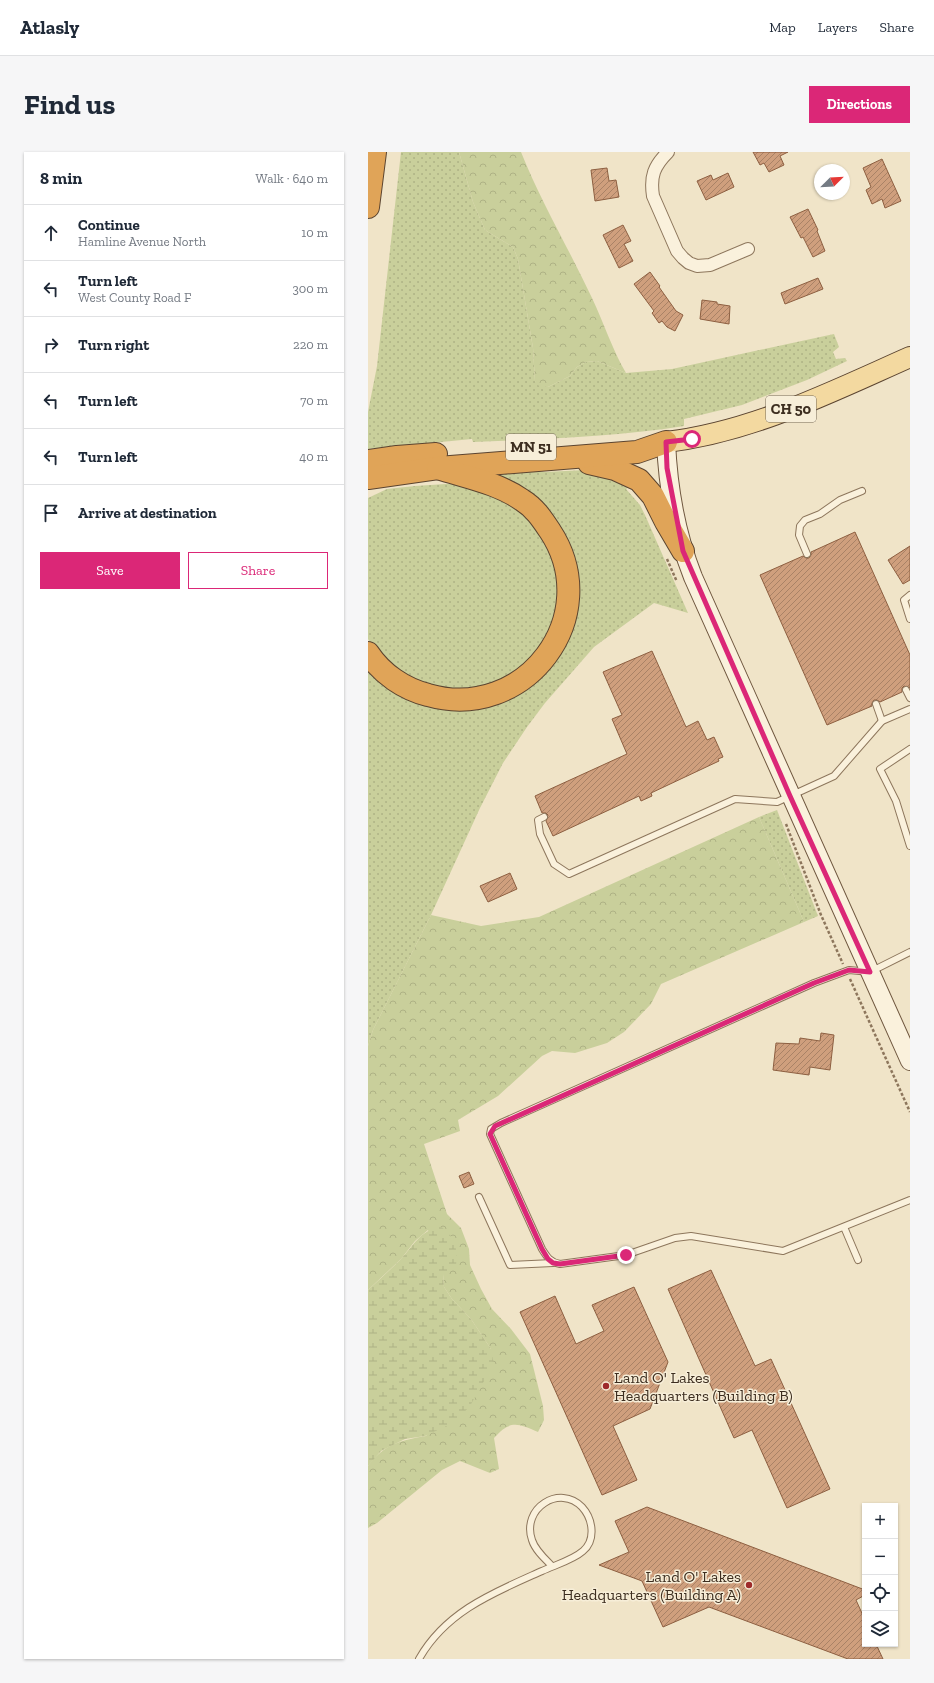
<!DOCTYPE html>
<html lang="en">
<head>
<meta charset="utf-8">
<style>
  body { margin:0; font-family:"Zilla Slab",serif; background:#f6f6f7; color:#1f2937 }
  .controls { position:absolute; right:12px; bottom:12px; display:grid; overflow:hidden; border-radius:0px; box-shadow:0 1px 3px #0004 }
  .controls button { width:36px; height:36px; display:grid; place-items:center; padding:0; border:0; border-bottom:1px solid #e0e1e3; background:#fff; color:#1f2937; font:20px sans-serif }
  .compass { position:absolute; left:446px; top:12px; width:36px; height:36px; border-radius:50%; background:#fff; box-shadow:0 1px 3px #0004; rotate:66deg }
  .stop { position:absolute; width:12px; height:12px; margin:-9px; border:3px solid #db2777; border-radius:50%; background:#fff }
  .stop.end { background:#db2777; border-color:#fff; box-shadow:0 1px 4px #0008 }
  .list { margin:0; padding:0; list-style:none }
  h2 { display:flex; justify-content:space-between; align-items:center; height:52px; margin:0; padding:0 16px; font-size:17px }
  h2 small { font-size:13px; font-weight:400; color:#747a83 }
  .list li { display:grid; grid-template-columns:26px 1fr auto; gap:12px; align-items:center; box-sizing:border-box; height:56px; padding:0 16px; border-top:1px solid #e0e1e3 }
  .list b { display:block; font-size:15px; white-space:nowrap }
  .list p { margin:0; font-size:13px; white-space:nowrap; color:#747a83 }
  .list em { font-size:13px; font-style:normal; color:#747a83 }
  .actions { display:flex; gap:8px; padding:12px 16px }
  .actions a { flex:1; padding:9px 0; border:1px solid #db2777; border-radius:0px; text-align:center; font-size:14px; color:#db2777 }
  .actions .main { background:#db2777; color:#fff }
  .icon { flex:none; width:22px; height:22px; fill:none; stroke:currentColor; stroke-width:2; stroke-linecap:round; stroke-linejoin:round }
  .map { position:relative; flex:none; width:542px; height:1507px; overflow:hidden; border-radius:0px }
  header { display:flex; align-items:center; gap:24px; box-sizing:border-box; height:56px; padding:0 20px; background:#fff; border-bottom:1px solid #e0e1e3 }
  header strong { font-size:19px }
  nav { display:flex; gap:22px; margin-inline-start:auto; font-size:14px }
  .intro { display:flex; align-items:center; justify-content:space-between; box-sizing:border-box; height:96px; padding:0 24px }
  h1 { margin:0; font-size:28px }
  .button { padding:10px 18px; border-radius:0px; background:#db2777; color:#fff; font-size:14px; font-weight:700 }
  main { display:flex; gap:24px; padding:0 24px }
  aside { flex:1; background:#fff; border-radius:0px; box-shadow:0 1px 3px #0004 }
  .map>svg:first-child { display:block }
  .grass { fill:url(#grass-dots) }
  .forest { fill:url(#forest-crowns) }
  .wetland { fill:url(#wetland-marsh) }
  .building { fill:url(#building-hatch); stroke:#8d5f41 }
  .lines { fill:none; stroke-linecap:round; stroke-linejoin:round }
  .lane-casing { stroke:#8d765c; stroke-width:8 }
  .street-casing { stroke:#8d765c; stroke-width:14 }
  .secondary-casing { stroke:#6f573f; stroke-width:20 }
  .primary-casing { stroke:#5b4430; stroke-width:22 }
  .highway-casing { stroke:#5b4430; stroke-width:24 }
  .path { stroke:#8d765c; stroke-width:2.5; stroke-dasharray:3 2; stroke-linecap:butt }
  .lane { stroke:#faf1dc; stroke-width:6 }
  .street { stroke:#faf1dc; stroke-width:12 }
  .secondary { stroke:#faf1dc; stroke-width:18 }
  .primary { stroke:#f3d9a0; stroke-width:20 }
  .highway { stroke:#e0a458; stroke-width:22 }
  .route { stroke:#db2777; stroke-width:5 }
  .poi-dot { fill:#9e2a2b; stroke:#f7eed8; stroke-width:1.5 }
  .labels { text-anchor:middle; stroke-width:3; stroke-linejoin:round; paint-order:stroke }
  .shield { fill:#f7eed8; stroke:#756857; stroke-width:1 }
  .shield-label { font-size:15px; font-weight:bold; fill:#3d2e20 }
  .poi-label { font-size:16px; fill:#3d2e20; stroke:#f7eed8; text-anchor:start }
</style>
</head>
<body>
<header>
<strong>Atlasly</strong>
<nav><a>Map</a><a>Layers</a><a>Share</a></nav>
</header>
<div class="intro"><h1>Find us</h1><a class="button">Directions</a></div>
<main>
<aside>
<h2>8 min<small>Walk · 640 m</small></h2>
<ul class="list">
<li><svg class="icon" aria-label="ahead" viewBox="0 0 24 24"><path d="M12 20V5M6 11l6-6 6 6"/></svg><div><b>Continue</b><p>Hamline Avenue North</p></div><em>10 m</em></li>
<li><svg class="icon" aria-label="left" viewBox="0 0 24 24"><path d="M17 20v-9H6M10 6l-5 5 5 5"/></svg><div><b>Turn left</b><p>West County Road F</p></div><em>300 m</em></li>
<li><svg class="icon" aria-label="right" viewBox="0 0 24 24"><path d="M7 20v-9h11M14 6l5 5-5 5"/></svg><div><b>Turn right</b></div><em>220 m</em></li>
<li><svg class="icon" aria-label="left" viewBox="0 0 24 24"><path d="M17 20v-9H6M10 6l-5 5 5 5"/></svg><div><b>Turn left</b></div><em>70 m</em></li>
<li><svg class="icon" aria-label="left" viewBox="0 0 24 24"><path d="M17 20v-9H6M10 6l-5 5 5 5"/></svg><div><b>Turn left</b></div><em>40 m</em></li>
<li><svg class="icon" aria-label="arrive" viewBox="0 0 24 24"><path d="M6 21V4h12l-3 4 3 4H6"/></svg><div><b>Arrive at destination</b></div></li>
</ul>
<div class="actions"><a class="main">Save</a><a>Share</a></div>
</aside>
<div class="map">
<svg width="542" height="1507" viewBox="0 0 542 1507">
  <defs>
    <pattern id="grass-dots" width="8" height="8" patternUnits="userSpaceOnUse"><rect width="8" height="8" fill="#c9cf9b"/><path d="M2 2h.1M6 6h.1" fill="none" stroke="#aeb285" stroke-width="1.8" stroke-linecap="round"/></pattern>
    <pattern id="forest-crowns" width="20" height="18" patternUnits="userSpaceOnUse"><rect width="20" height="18" fill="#c9cf9b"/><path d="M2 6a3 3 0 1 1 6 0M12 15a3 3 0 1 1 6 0" fill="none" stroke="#aeb285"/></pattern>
    <pattern id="wetland-marsh" width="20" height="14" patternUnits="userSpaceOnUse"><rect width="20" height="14" fill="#c9cf9b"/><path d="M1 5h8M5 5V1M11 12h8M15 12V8" fill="none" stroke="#aeb285"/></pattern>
    <pattern id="building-hatch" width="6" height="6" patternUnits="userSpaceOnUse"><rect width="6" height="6" fill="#cf9f7d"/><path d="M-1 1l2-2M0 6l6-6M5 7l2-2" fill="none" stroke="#a98266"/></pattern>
  </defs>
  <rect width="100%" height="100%" fill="#f0e4c8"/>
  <g class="grass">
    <path d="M33,0h58l14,50 12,28 28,17 5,12 15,89 2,33 13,6 22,-11 7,-9 9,-5 11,-1 29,12 46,-4 162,-35 5,13 -6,5 3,7 9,-1 2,3 -40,19 -65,25 -58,14v7c-70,11 -141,13 -211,16l-1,-3 -104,10v-37l9,-46z"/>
    <path d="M153,317l24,3 41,-2 45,15 -5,4 14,16 5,10 43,98 -34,-10 -60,44 -49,56 -18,24 -24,36 -23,45 -49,107 -58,115 -5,16v-383l59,39 111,-27 35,-105 -82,-94 2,-6z"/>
    <path d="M93,331l56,21 29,32 15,53 -12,50 -42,42 -51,12 -48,-14 -37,-35 -3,-5v-141l19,-9 28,-3z"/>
    <path d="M409,658l41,106 -14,6 -45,-105z"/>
  </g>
  <g class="forest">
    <path d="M91,0h62c20,50 48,97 71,146 12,25 20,51 34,75l-29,-12 -11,1 -9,5 -7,9 -22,11 -9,-1 -4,-5 -2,-33 -15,-89 -5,-12 -28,-17 -12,-28z"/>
    <path d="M391,665l45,105 -143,62 -10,20 -27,28 -17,11 -32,10 -23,-2 -10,5 -44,40 -40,24 2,11 -36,13 23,70 14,14 8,21 1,16 11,24 11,20 19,20 19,25 13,52 1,14 -6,12c-21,-9 -28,-12 -44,6l5,31 -9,4 -30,-12 -18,9 -65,53 -9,5v-62c15,-21 33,-26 58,-30l65,-87 -20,-30 -19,-20 -8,-12 -1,-13 -15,-44 -13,11 -14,18 -33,31v-244l5,-16 58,-115 50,11 58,-9z"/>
  </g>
  <path class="wetland" d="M72,1074c15,11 18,21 16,40l-13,8 1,13 8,12 19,20 20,30 2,11 -4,12 -19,34 -15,16 -30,14 -20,3 -24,12 -13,15v-176c11,-10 22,-20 32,-30 15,-16 18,-27 40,-34z"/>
  <g class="building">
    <path d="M385,0h35l-8,4 4,9 -15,7 -5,-9 -4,2z"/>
    <path d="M514,7l19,42 -16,7 -3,-9 -10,5 -6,-14 5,-3 -8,-19z"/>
    <path d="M239,16l2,13 7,-1 3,17 -24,4 -4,-31z"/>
    <path d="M360,21l6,14 -28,13 -9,-19 14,-6 2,5z"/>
    <path d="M440,57l10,21 -1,1 8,20 -12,6 -10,-20 -2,1 -11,-21z"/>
    <path d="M255,73l8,16 -7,3 9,17 -14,7 -16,-33z"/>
    <path d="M282,120l10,14 -1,1 17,24 7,4 -8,16 -8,-4 -5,-6 -3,2 -7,-10 2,-2 -20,-27z"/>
    <path d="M450,126l5,11 -38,15 -4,-11z"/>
    <path d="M334,148l15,2v2l13,2 -1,18 -29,-5z"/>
    <path d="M487,380l55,123v33l-6,-2 -2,2v4l-22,10 -3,-2h-3l-2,3v3l-45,19 -67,-150 43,-19 3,2h3l2,-3v-3z"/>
    <path d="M542,394v34l-7,4 -15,-24z"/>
    <path d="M284,499l34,76 12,-6 9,19 7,-3 9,20 -5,2 1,2 -68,32 1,3 -11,5 -2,-5 -86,40 -7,-15 2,-6 -2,-2h-4l-7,-17 92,-42 -15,-35 10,-4 -19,-43z"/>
    <path d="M142,721l7,16 -29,13 -8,-16z"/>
    <path d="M453,881l13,2 -4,35 -20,-3 -1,8 -36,-5 3,-27 23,1 1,-6 20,3z"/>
    <path d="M101,1020l5,12 -10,4 -5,-12z"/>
    <path d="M343,1118l44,96 16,-7 59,130 -43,19 -35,-78 -18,8 -66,-149z"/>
    <path d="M266,1135l34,75 -18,47 -37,17 24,54 -35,15 -82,-183 35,-16 21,48 28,-13 -12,-26z"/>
    <path d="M279,1355l218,83v5l-9,5 9,20v24h11l7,15h-35l-139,-52 -46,20 -21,-46 -43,-16 30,-13 -14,-31z"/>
  </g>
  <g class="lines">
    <g class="lane-casing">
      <g id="lane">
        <path d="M439,402l-8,-19 1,-9 5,-6 15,-6 20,-14 22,-9"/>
        <path d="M542,443l-6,5 6,19"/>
        <path d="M538,538l4,8"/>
        <path d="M508,552l6,17"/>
        <path d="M542,597l-30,20 16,32 14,45"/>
        <path d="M176,665l-6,3 2,14 14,30 15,10 166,-75 42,3 57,-26 48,-55 28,-12"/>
        <path d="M542,800l-40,20 -21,-2 -35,13 -313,140 -10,6 -1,5 52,115c5,8 8,13 18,15l66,-9 49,-17 16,-2 92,15 127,-51"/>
        <path d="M111,1045l31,68 43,-2"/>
        <path d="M476,1075l14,33"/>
        <path d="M51,1507c27,-48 76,-67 123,-88 13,-6 31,-11 41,-20 13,-11 10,-32 -1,-44 -22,-23 -61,1 -50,33 3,10 13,19 20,26"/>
      </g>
    </g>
    <g class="street-casing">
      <path id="street" d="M300,0c-14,14 -18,24 -15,44l24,55 6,7 6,5 8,3 13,-1 38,-16"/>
    </g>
    <g class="secondary-casing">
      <path id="secondary" d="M298,290c2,46 10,92 27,135l217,484"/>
    </g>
    <g class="primary-casing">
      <path id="primary" d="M298,290c86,-10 165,-50 244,-85"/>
    </g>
    <g class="highway-casing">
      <g id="highway">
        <path d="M0,55l7,-55"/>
        <path d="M0,309l29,-4 39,-3"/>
        <path d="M221,311l26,6 24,11 14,16 13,26 17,29"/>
        <path d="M0,326l70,-10 199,-16 29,-10"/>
        <path d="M0,501c14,21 36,36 60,42 97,28 178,-79 122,-164 -8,-12 -15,-23 -28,-31 -24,-17 -56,-23 -84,-32"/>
      </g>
    </g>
    <g class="path">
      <path d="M299,407l10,23"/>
      <path d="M418,672l35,91 22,49"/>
      <path d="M482,827l60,133"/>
    </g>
    <use href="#lane" class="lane"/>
    <use href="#street" class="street"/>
    <use href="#secondary" class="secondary"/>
    <use href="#primary" class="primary"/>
    <use href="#highway" class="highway"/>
  </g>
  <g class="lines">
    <path class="route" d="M258,1103l-66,9 -7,-1 -5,-4 -6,-10 -52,-115 5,-8 319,-143 35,-13 21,2 -80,-176 -107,-245 -16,-83 -1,-26 26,-3"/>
  </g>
  <g class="poi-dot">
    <circle cx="238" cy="1234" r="4"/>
    <circle cx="381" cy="1433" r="4"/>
  </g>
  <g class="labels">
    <g class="shield">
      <rect x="398" y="244" width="50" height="26" rx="3"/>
      <rect x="138" y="282" width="50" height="26" rx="3"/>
    </g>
    <g class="shield-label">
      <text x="423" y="262">CH 50</text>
      <text x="163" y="300">MN 51</text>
    </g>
    <g class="poi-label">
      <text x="246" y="1231">Land O' Lakes<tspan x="246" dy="18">Headquarters (Building B)</tspan></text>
      <text x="373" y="1430" text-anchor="end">Land O' Lakes<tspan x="373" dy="18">Headquarters (Building A)</tspan></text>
    </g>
  </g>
</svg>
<div class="controls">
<button>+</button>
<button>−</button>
<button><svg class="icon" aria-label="locate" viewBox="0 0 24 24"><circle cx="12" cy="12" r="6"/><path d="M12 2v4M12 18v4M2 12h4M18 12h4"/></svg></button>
<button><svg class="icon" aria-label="layers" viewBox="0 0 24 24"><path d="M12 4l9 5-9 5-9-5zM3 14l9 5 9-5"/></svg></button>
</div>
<svg class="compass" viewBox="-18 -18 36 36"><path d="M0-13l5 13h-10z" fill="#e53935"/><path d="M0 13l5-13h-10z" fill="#747a83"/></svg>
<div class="stop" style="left:324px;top:287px"></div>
<div class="stop end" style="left:258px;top:1103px"></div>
</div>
</main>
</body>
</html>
